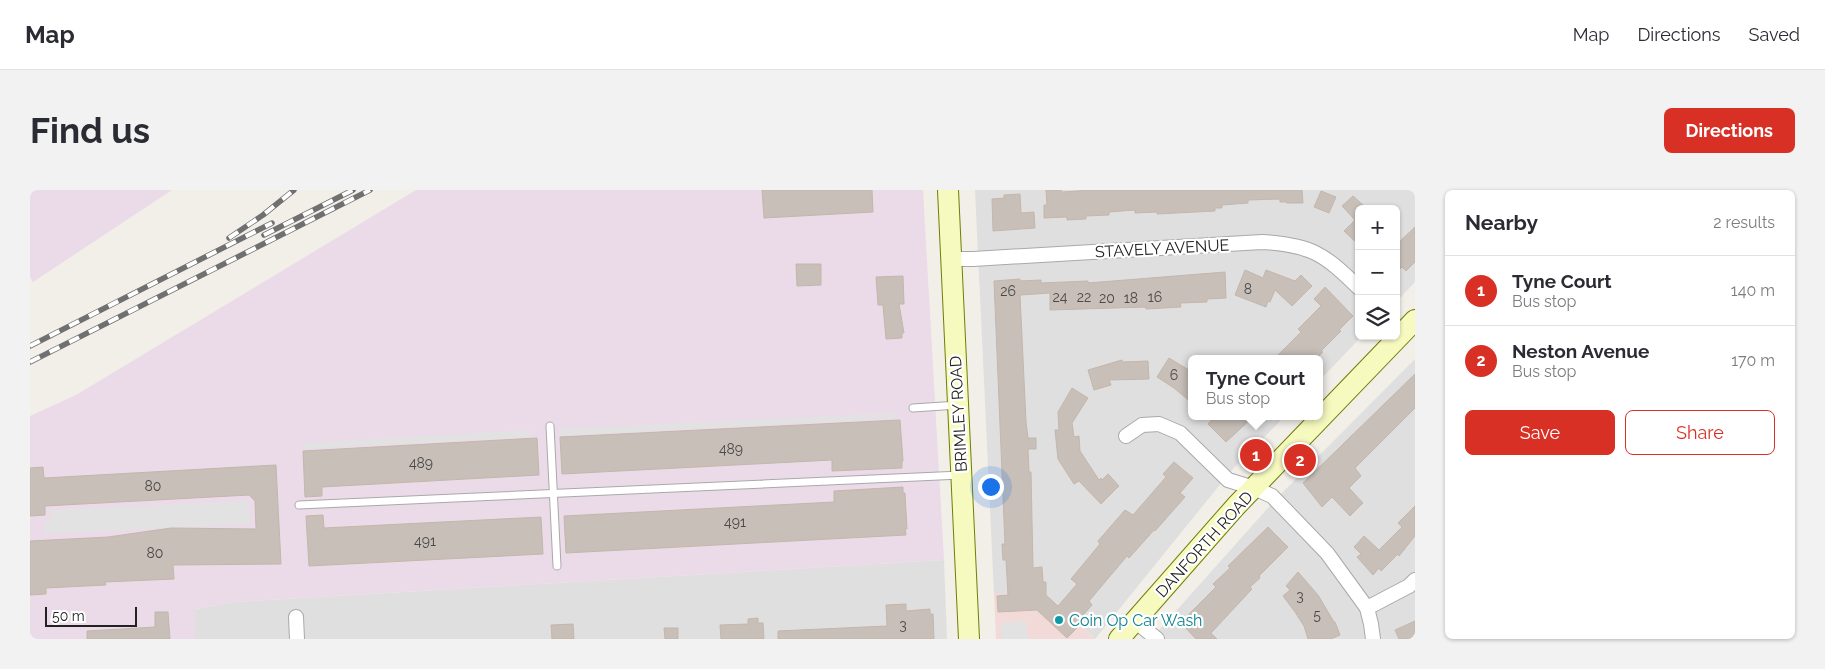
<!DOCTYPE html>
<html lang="en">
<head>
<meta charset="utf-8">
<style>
  body { margin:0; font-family:Raleway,sans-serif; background:#f2f2f3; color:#2b2b33 }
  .controls { position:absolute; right:15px; top:15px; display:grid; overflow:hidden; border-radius:8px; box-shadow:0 1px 4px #0004 }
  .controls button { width:45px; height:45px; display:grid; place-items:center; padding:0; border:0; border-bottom:1px solid #e1e1e2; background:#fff; color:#2b2b33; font:25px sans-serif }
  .scale { position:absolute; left:15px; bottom:12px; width:92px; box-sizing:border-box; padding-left:5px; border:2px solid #222; border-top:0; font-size:14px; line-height:18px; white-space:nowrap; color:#222; -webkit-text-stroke:4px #fff; paint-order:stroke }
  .you { position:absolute; left:960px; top:296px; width:18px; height:18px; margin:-12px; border:4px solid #fff; border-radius:50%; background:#1a73e8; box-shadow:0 0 0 8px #1a73e833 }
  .badge { display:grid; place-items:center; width:32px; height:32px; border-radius:50%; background:#d93025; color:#fff; font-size:16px; font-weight:700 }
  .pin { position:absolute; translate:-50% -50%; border:2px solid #fff; box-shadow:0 1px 5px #0006 }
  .popup { position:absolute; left:1158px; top:165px; width:135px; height:65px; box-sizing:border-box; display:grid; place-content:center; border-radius:8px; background:#fff; filter:drop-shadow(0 1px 4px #0005); font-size:16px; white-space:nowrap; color:#7c7c81 }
  .popup b { font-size:19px; color:#2b2b33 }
  .popup::after { content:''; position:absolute; left:50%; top:100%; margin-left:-10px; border:10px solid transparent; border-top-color:#fff }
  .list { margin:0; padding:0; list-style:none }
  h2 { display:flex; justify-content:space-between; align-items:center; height:65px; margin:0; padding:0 20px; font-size:21px }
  h2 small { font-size:16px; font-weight:400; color:#7c7c81 }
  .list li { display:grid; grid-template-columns:32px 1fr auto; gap:15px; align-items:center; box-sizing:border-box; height:70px; padding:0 20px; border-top:1px solid #e1e1e2 }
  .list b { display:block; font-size:19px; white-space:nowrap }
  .list p { margin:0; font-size:16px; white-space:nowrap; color:#7c7c81 }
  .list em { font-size:16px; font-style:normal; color:#7c7c81 }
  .actions { display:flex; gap:10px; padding:15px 20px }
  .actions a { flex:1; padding:11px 0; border:1px solid #d93025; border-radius:8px; text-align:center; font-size:18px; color:#d93025 }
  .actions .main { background:#d93025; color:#fff }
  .icon { flex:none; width:28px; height:28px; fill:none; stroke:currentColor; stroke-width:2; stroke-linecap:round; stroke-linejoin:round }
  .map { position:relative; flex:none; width:1385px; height:449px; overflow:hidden; border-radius:8px }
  header { display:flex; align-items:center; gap:30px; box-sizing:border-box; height:70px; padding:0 25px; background:#fff; border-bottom:1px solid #e1e1e2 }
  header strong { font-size:24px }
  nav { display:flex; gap:28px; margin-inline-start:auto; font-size:18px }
  .intro { display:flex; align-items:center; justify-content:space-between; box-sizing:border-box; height:120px; padding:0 30px }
  h1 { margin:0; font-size:35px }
  .button { padding:12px 22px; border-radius:8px; background:#d93025; color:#fff; font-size:18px; font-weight:700 }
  main { display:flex; gap:30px; padding:0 30px }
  aside { flex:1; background:#fff; border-radius:8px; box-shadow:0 1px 4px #0004 }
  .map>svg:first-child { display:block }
  .residential { fill:#e0dfdf }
  .commercial { fill:#f2dad9 }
  .industrial { fill:#ebdbe8 }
  .parking { fill:#e2e2e2 }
  .building { fill:#c7bfb8; stroke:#c4b6ab }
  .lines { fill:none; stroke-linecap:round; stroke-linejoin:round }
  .lane-casing { stroke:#a9a9a9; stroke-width:9 }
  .street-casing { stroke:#a9a9a9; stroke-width:16 }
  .secondary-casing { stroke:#707d05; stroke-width:22 }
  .lane { stroke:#fff; stroke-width:7 }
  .street { stroke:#fff; stroke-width:14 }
  .secondary { stroke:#f7fabf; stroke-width:20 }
  .rail-casing { stroke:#707070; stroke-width:5.5 }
  .rail { stroke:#fff; stroke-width:4; stroke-dasharray:11; stroke-linecap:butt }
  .culture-dot { fill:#0f9aa8; stroke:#fff; stroke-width:2 }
  .labels { text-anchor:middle; stroke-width:4.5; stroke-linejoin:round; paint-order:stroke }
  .number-label { font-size:14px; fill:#4b4948 }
  .street-label { font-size:16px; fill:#222; stroke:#fff }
  .culture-label { font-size:16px; fill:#0d838f; stroke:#fff; text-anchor:start }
</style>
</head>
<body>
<header>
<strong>Map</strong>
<nav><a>Map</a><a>Directions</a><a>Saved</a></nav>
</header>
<div class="intro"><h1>Find us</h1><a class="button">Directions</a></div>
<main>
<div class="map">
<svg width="1385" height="449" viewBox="0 0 1385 449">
  <rect width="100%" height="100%" fill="#f2efe9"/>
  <g class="residential">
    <path d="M945,0h440v92l-19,20v-93h-37v127h3l-42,44v-21h-128v57h93l-54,55 -136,168 -50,-46 -51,1z"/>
    <path d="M1385,169v280h-264l125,-140z"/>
    <path d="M914,370l3,79h-752v-30l40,-7z"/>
  </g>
  <path class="commercial" d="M1015,403l50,46h-99l-2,-45z"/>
  <g class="industrial">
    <path d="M0,0h142l-139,92 -3,-5z"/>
    <path d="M386,0h507l21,370 -709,42 -40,7v30h-165v-223l46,-21z"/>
  </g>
  <g class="parking">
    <path d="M867,223l-2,5 -338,18 3,-7z"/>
    <path d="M504,240l-6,7 -228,12 6,-6z"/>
    <path d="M218,311l2,23 -205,10 -1,-13 6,-1v-10z"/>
    <path d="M996,431l2,18h-26l-1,-16z"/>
  </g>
  <g class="building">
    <path d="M732,0h110l1,22 -109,6z"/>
    <path d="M1016,0h15l1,2 31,-2h209l1,13h-16l-1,-1h-6v-3l-32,1v3l-26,2v3h-7v3l-58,3v-2l-22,1v-3l-26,2v3l-23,1v3l-19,1v-3l-23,1v-13h3z"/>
    <path d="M1291,1l15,6 -7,16 -15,-6z"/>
    <path d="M990,4l1,19 13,-1 1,16 -42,3 -1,-32 12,-1v-3z"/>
    <path d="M1323,6l10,9 -4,4v36l-15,-14 11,-11 -13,-14z"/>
    <path d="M1385,37v35l-9,9 -4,-4 -6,6v-28z"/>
    <path d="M766,74h25v21l-24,1z"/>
    <path d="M1215,80l18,8 3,-8 29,11 6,-6 11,11 -20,20 -17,-16 -5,12 -2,-1 -2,6 -31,-12z"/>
    <path d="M1195,82l1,26 -19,1v3l-27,1 1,4 -35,2v-2l-96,3v-17l-30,2 6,127 2,16h8v11h-8l1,23h2l2,96 9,-1 1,15h3v13l12,11 19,-22 -6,-5 29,-35 -2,-3 27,-31 8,5 33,-38 -3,-3 11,-12 19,16 -13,15 5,4 -30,34 -1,-1 -25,28 -2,-2 -38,45 3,4 -17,19 3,3 -11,11 -30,-28 -39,2 -1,-16 11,-1 -2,-35h-3l-1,-16h3l-11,-263 26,-2v2l21,-1v3l47,-2v2z"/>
    <path d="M873,86l1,28h-5l5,29h-2v5l-16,1 -3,-34h-5l-2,-28z"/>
    <path d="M1295,97l28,29 -14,14 2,1 -20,20 2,1 -7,7h-42l27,-27 -3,-3 23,-23 -7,-7z"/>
    <path d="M1139,168l23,14v31l-18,-15 -17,-11z"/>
    <path d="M1092,170v2l26,-1 1,18 -40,1 2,5 -17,5 -6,-20z"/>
    <path d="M1385,184v34l-60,60 6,8 -12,12 14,15 -13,13 -18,-19 -10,10 -19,-24z"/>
    <path d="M1042,198l16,10 -16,25 2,14 5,-1 1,15 19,29 2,-2 1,2 6,-6 11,12 -18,18 -22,-23 -5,3 -16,-25 -3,-29h4l-1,-18z"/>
    <path d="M1185,226h39l-28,26 -18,-18z"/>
    <path d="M870,230l3,41h-1v7l-70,3v-11l-270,14 -2,-37z"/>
    <path d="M507,248l2,37 -217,12v9l-17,1 -2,-46z"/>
    <path d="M246,275l5,99 -108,1 1,14 -69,3 1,3 -60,3v6l-16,1v-54l78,-4 63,-9 85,1 -1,-28 -6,-6 -204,11v9l-15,1v-48l13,-1 1,11z"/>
    <path d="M873,297v6h2l2,36h-2l1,6 -340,18 -2,-37 270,-14v-11z"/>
    <path d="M1385,316v30l-16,20 -1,-2 -17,17 -2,-3 -6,7 -16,-18 4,-3 -7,-7 10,-11 15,14 23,-23 -4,-4z"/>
    <path d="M293,325l1,13 217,-11 2,37 -234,12 -3,-50z"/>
    <path d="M1238,337l20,20 -29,29 1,2 -10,9 2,2 -41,44 6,6h-21l-14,-15 5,-4 -2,-2 31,-31 -3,-3 17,-16 -2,-2z"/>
    <path d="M1268,382l20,23 16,27h1l5,13 -2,1 -7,3h-23l-4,-13 -9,-14 -12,-16 7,-6 -4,-4z"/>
    <path d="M876,414v7l24,-2v5h3l1,25h-156v-8l109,-5 -1,-21z"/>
    <path d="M125,422h13l2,27h-83v-8l68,-4z"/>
    <path d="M728,428v5h5l1,16h-43l-1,-14 28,-1v-5z"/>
    <path d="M1385,431v18h-16l-4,-9z"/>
    <path d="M543,434l1,15h-22l-1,-14z"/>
    <path d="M634,438h14v11h-13z"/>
  </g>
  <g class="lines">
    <g class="lane-casing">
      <g id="lane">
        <path d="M883,218l45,-3"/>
        <path d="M520,236l7,140"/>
        <path d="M269,315l662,-30"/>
      </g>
    </g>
    <g class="street-casing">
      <g id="street">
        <path d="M921,69h22l289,-17c50,3 62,12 97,46"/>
        <path d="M1096,246l16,-11 17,-1 21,9 48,47 26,8 18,8 55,57 40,55 4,16 2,15"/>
        <path d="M1337,418l42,-22 6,-6"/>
        <path d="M266,427l1,22"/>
        <path d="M1105,431l22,18"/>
      </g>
    </g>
    <g class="secondary-casing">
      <g id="secondary">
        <path d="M918,0l21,449"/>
        <path d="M1089,449l117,-133 179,-186"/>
      </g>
    </g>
    <use href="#lane" class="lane"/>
    <use href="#street" class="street"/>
    <use href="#secondary" class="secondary"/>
    <g class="rail-casing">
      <g id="rail">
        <path d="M234,45l89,-45"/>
        <path d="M199,48l34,-23 31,-25"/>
        <path d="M0,156l242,-123"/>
        <path d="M0,172l340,-172"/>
      </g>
    </g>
    <use href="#rail" class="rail"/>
  </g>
  <circle class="culture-dot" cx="1029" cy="430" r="5"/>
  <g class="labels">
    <g class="number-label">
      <text x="1218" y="104">8</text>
      <text x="978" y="106">26</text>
      <text x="1030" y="112">24</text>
      <text x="1054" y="112">22</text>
      <text x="1125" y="112">16</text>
      <text x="1077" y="113">20</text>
      <text x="1101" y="113">18</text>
      <text x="1144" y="190">6</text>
      <text x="701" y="264">489</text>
      <text x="391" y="278">489</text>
      <text x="123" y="301">80</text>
      <text x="705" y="337">491</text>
      <text x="395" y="356">491</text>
      <text x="125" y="368">80</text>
      <text x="1270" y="411">3</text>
      <text x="1287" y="430">5</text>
      <text x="873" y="440">3</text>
    </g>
    <g class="street-label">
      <text transform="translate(1132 58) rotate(-3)" y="6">STAVELY AVENUE</text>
      <text transform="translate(928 224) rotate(-93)" y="6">BRIMLEY ROAD</text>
      <text transform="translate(1174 354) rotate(-48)" y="6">DANFORTH ROAD</text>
    </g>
    <g class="culture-label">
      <text x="1039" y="436">Coin Op Car Wash</text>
    </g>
  </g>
</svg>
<div class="controls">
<button>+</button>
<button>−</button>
<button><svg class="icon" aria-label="layers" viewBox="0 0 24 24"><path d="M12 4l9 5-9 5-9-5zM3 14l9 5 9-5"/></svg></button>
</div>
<div class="scale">50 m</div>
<div class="you"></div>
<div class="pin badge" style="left:1226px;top:265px">1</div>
<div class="popup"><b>Tyne Court</b>Bus stop</div>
<div class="pin badge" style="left:1270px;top:270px">2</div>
</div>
<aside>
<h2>Nearby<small>2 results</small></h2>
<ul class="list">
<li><span class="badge">1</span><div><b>Tyne Court</b><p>Bus stop</p></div><em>140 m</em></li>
<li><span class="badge">2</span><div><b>Neston Avenue</b><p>Bus stop</p></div><em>170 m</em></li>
</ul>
<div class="actions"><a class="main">Save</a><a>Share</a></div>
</aside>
</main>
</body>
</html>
